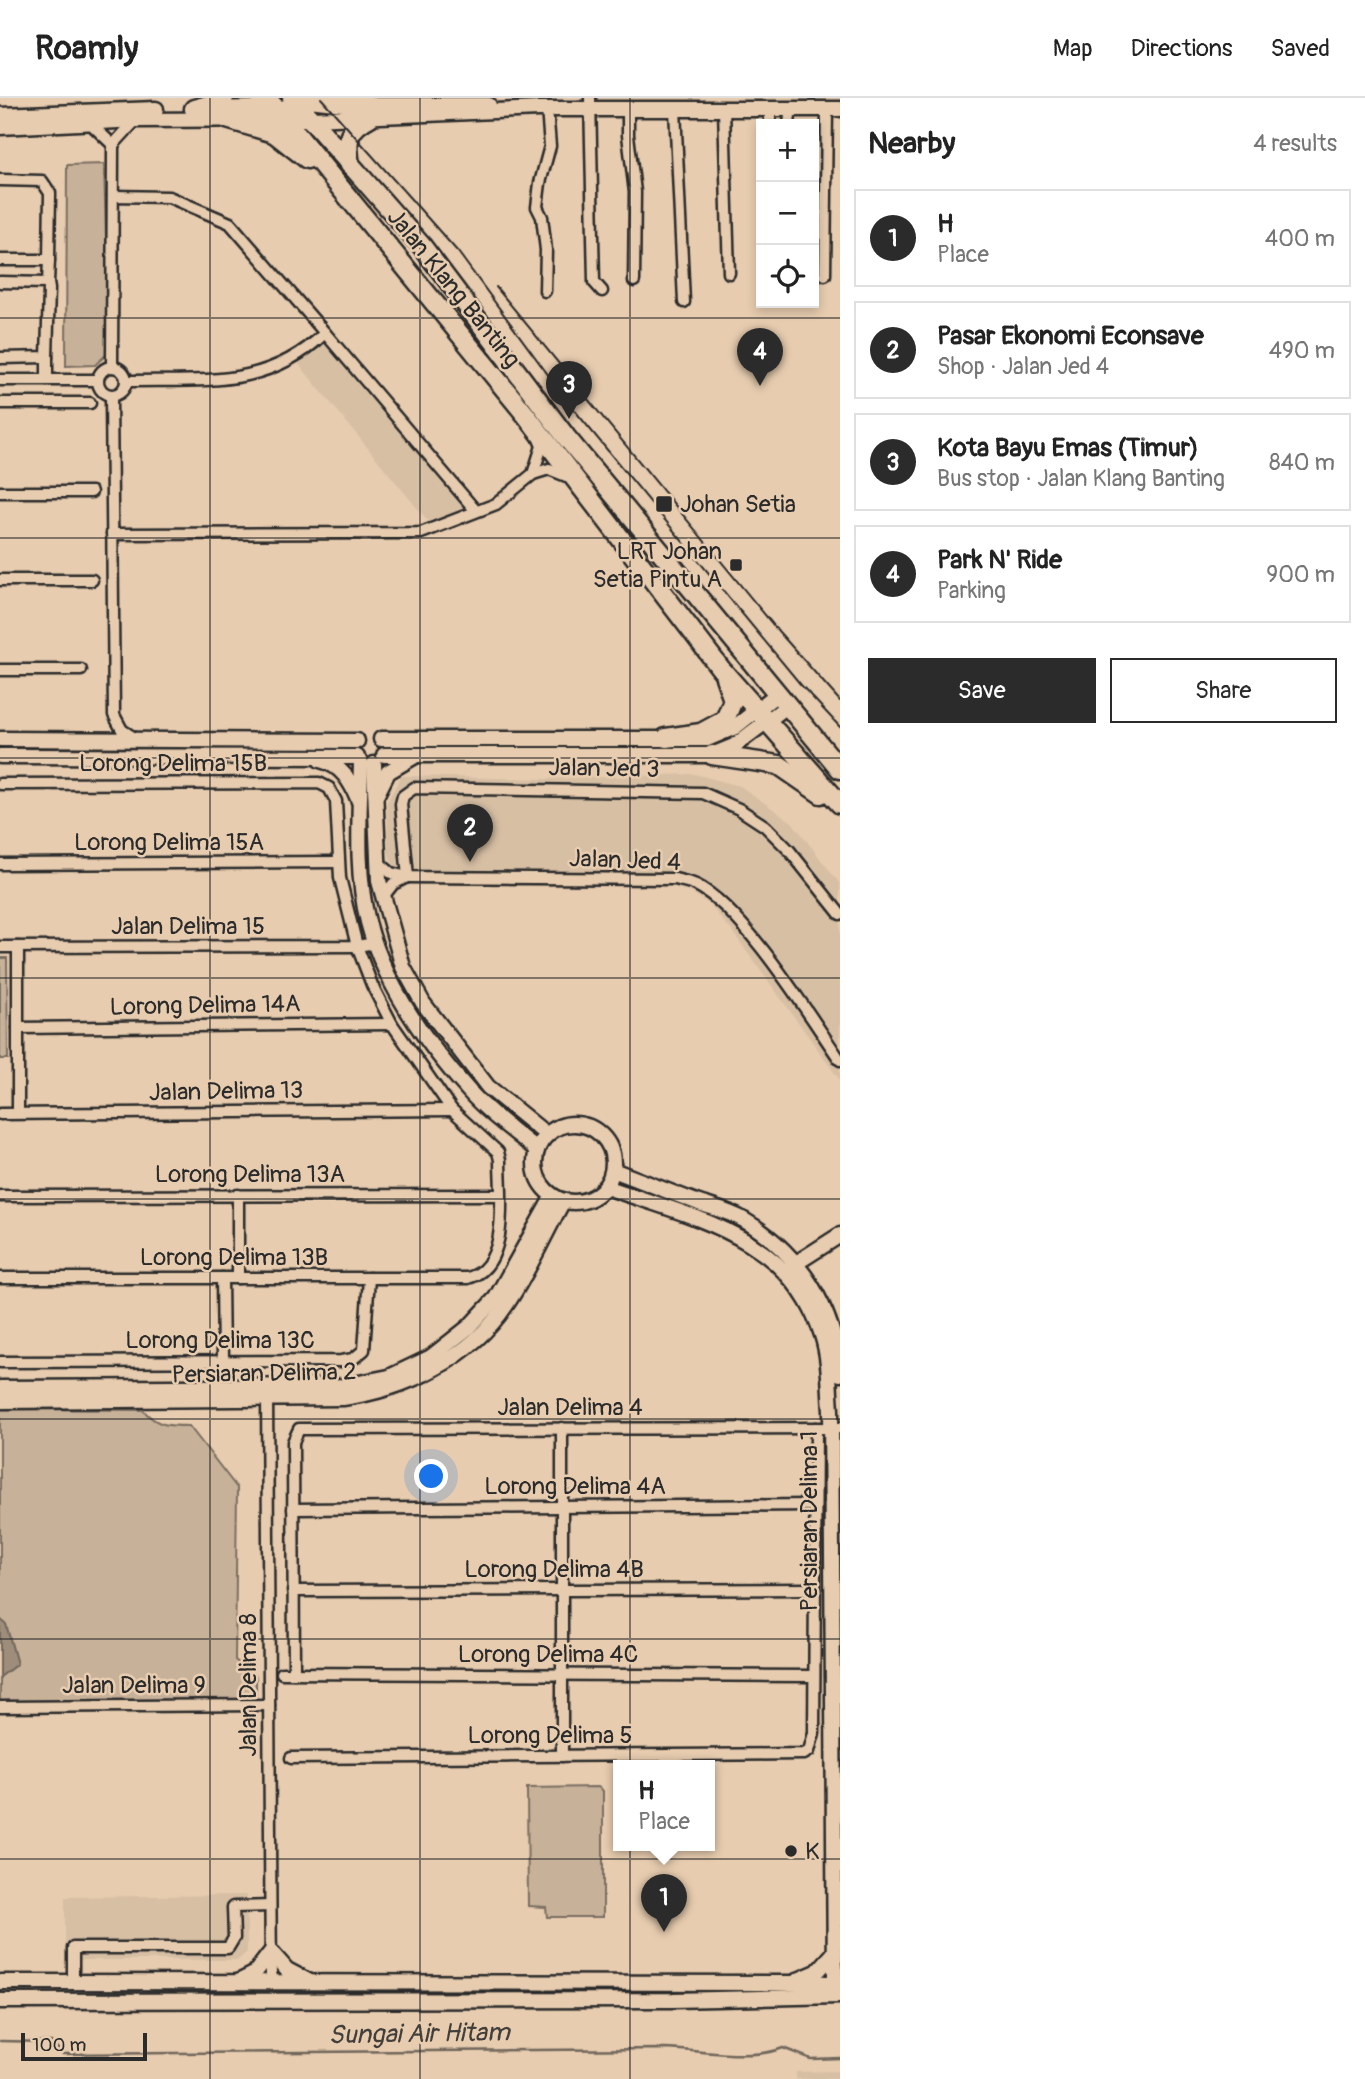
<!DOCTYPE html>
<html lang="en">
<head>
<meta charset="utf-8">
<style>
  body { margin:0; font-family:Pangolin,sans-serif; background:#f6f6f6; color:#222 }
  .controls { position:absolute; right:21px; top:21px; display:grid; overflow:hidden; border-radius:0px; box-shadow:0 4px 10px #0003 }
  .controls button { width:63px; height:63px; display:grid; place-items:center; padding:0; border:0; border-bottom:2px solid #e0e0e0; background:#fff; color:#222; font:35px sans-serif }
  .scale { position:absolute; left:21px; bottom:18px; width:126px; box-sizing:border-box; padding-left:7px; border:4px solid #2b2b2b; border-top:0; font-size:19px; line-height:24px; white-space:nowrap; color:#2b2b2b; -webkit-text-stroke:5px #e7ccaf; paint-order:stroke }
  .you { position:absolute; left:432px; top:1379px; width:24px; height:24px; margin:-18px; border:5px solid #fff; border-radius:50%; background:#1a73e8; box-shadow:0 0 0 10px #1a73e833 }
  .badge { display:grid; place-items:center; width:46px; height:46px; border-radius:50%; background:#2b2b2b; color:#fff; font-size:23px; font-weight:700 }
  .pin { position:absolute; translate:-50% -58px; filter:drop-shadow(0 2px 4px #0008) }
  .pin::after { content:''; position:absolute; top:37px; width:24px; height:21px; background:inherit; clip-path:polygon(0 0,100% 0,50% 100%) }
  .popup { position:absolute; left:613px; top:1662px; width:102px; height:91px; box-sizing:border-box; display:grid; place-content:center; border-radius:0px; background:#fff; filter:drop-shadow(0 2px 5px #0005); font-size:23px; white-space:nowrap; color:#767676 }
  .popup b { font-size:26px; color:#222 }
  .popup::after { content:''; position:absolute; left:50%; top:100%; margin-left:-14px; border:14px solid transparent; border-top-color:#fff }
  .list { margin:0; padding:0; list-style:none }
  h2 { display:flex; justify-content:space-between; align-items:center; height:91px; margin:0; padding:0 28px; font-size:30px }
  h2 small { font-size:23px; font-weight:400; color:#767676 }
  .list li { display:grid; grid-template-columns:46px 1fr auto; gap:21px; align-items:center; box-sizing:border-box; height:98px; margin:0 14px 14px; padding:0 14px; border:2px solid #e0e0e0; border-radius:0px }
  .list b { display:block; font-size:26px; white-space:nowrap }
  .list p { margin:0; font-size:23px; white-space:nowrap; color:#767676 }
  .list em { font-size:23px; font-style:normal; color:#767676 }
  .actions { display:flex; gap:14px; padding:21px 28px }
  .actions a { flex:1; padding:16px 0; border:2px solid #2b2b2b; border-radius:0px; text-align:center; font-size:24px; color:#2b2b2b }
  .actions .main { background:#2b2b2b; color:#fff }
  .icon { flex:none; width:38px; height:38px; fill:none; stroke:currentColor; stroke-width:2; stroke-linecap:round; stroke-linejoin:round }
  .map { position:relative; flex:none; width:840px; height:1981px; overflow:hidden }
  header { display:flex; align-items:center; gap:42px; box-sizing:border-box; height:98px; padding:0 35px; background:#fff; border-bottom:2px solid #e0e0e0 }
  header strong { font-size:33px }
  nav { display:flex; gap:38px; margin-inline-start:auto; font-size:24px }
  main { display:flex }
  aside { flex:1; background:#fff }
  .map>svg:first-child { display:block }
  .built { fill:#d7bfa4 }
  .green { fill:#c8b199; stroke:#7a6e62; stroke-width:2 }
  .water { fill:#9d8d7a; stroke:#6f665a; stroke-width:2 }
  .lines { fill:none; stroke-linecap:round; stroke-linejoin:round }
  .stream { stroke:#6f665a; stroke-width:2.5 }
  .street-casing { stroke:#2b2b2b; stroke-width:15 }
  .secondary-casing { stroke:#2b2b2b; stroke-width:19 }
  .highway-casing { stroke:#2b2b2b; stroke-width:23 }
  .street { stroke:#e7ccaf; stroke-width:10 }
  .secondary { stroke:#e7ccaf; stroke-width:14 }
  .highway { stroke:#e7ccaf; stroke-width:18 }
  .tram { stroke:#2b2b2b; stroke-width:2 }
  .grid { fill:none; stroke:#2b2b2b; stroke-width:2; stroke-opacity:0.55 }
  .poi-dot { fill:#2b2b2b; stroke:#e7ccaf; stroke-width:2.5 }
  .labels { text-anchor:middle; stroke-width:5; stroke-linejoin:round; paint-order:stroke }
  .street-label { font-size:24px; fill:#2b2b2b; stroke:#e7ccaf }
  .poi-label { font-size:24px; fill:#2b2b2b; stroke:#e7ccaf; text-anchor:start }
  .water-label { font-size:26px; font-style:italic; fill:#423f3b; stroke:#e7ccaf }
</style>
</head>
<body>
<header>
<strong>Roamly</strong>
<nav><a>Map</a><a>Directions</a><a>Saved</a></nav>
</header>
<main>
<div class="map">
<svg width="840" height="1981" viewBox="0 0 840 1981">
  <rect width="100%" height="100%" fill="#e7ccaf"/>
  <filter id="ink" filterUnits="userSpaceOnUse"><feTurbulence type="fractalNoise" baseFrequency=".0143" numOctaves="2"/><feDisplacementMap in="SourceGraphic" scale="14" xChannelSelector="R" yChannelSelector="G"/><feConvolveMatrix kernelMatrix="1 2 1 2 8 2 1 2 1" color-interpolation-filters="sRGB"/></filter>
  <g filter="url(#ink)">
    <g class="built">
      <path d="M326,242l145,170 -39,16 -134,-163z"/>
      <path d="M694,676l46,12 52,36 48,62v196l-108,-149 -23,-27 -17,-11 -18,-6 -274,-2 -12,-34 -1,-49 14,-26 141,3z"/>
      <path d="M247,1797v57l-9,8h-173v-63z"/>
      <path d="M840,1973v8h-44v-7z"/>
    </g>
    <g class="green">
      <path d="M104,66l5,188 -14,13 -29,1 1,-201z"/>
      <path d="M0,860h7l1,101h-8z"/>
      <path d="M0,1311l143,1c14,16 25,16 46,16l48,62 -2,172 21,16v27l-256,2z"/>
      <path d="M598,1689l5,4v126h-56l-1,-10 -18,-1 -1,-118z"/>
    </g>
    <path class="water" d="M0,1521l6,5 11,40 -17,13z"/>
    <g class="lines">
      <path class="stream" d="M0,1943l51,1 12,12 602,-5c36,1 85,12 118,-1l28,11 29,-1"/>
      <g class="street-casing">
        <g id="street">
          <path d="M590,0l4,184 8,9"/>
          <path d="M628,11v26l7,57 -1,89"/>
          <path d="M675,11l9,193"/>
          <path d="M724,11l5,164"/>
          <path d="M770,11v15"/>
          <path d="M89,24l24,23"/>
          <path d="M789,26l2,-16"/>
          <path d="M0,82l42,1 8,12 -1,67h-49"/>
          <path d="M113,98l56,1 61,26 95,110c-59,57 -122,46 -199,48"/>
          <path d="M825,177l2,-166"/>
          <path d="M0,184l48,1 1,6 -2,68 -47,1"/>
          <path d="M48,185l1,-23"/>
          <path d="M545,193l1,-41 -4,-33 -5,-10 3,-24 10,-37 -3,-37"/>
          <path d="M325,235l151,178"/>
          <path d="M47,259v23"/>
          <circle cx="112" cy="283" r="14"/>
          <path d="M112,269l1,-222 22,-24"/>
          <path d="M0,282h97"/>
          <path d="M111,298l3,319 8,15 14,9"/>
          <path d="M0,305h90"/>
          <path d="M533,376l9,-28 -3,-7"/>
          <path d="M0,394h91"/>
          <path d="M112,436l309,-1 75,-29 37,-30 16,-5 20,8"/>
          <path d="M0,482h92"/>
          <path d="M0,572h81"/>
          <path d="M0,686l319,-1 10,5 7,13 4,77 17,68 15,39 20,39 60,86 46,42 2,8c0,35 11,106 -32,118h-468"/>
          <path d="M377,763l14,12 17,4 267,2c7,2 15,3 21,6 47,23 113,130 144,175"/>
          <path d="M0,766l338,-2"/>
          <path d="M408,779l-7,-73 2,-8 11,-8 289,5 36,16 26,17 24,24 51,64"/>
          <path d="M382,800l11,-14 14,-7"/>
          <path d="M0,849l357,-1 18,-3"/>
          <path d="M18,849v166"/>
          <path d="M18,930l374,-4"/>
          <path d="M0,1016l452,-4"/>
          <path d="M238,1097v83"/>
          <path d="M0,1098l500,-1"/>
          <path d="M222,1180l1,82"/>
          <path d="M0,1264l341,-1 12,-2 11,-9 5,-72"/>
          <path d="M267,1297l4,588"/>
          <path d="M562,1330v328"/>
          <path d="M293,1411l522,-4"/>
          <path d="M293,1493l522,-2"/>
          <path d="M282,1575l532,3"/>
          <path d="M294,1575l-1,-231 6,-13 541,-1"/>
          <path d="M0,1609l269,-2"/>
          <path d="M291,1660l513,-4 5,-3 5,-18 2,-305"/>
          <path d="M73,1884v-34h155l6,-10 -1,-31 37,-1"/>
        </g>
      </g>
      <g class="secondary-casing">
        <g id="secondary">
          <path d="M362,7h127"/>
          <path d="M208,11l99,-2"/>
          <path d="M0,17l156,-6"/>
          <path d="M0,29l138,-7 174,-1 227,-10h301"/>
          <path d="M0,641l357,2"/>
          <path d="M381,641h326l28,-12 42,-33"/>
          <path d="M384,657h328l22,-9 53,-40"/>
          <path d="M0,658l357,1"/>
          <path d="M320,662c22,5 31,22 39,41"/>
          <path d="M361,664c-1,52 -6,109 7,160 16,62 58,121 100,168 20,23 46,41 69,60"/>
          <path d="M374,666l5,117 24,86 20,36 65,84 59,48"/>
          <path d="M377,696l11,-22 27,-16"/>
          <circle cx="574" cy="1065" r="39"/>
          <path d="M613,1072c29,11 57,22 86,33 15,5 32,9 45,17 56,33 91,90 96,154"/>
          <path d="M606,1089c86,30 185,49 216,148 8,24 7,51 9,75l4,573"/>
          <path d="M790,1169l50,-32"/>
          <path d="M0,1290l344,-2 45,-9 42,-20 38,-30 27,-29 57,-102"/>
          <path d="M0,1303l343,-3c63,-9 127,-39 163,-93 22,-32 38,-70 57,-104"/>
          <path d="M798,1882l19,-8 18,-20"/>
          <path d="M240,1883l14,-7 17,-22 16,18 21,11"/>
          <path d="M0,1884l840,1"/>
          <path d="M0,1903l673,-1 167,-4"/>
        </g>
      </g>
      <g class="highway-casing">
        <g id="highway">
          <path d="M267,0l259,317 195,254 119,135"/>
          <path d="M292,0l130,148 144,191 274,332"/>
          <path d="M309,0l61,7"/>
          <path d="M194,11l25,-7 5,-4"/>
          <path d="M227,21l47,14 33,26"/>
          <path d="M350,67c-4,-25 -3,-36 20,-48"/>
          <path d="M666,640l35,-5 24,-13 8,-20 -8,-23"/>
          <path d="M712,657l67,10 42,29"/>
        </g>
      </g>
      <use href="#street" class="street"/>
      <use href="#secondary" class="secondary"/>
      <use href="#highway" class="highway"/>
      <g class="tram">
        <path d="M321,0l137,154 113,154 230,279 39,42"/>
        <path d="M496,189l283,345 61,69"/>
      </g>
    </g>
  </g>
  <path class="grid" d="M210,0v1981M420,0v1981M630,0v1981M0,220h840M0,440h840M0,660h840M0,880h840M0,1101h840M0,1321h840M0,1541h840M0,1761h840"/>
  <g class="poi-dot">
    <rect x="655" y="397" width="18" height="18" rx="3.5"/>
    <rect x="729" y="460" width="14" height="14" rx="3.5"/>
    <circle cx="791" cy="1753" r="7"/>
  </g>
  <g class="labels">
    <g class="street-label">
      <text transform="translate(454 190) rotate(51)" y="8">Jalan Klang Banting</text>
      <text x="173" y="673">Lorong Delima 15B</text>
      <text transform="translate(604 670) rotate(1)" y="8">Jalan Jed 3</text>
      <text x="169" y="752">Lorong Delima 15A</text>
      <text transform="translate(625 762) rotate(2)" y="8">Jalan Jed 4</text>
      <text x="188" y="836">Jalan Delima 15</text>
      <text transform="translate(205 907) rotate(-1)" y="8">Lorong Delima 14A</text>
      <text transform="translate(226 993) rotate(-1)" y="8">Jalan Delima 13</text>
      <text x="250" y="1084">Lorong Delima 13A</text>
      <text x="234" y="1167">Lorong Delima 13B</text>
      <text x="220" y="1250">Lorong Delima 13C</text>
      <text transform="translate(264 1275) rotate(-1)" y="8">Persiaran Delima 2</text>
      <text x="570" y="1317">Jalan Delima 4</text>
      <text x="575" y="1396">Lorong Delima 4A</text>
      <text transform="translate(809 1423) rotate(-90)" y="8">Persiaran Delima 1</text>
      <text x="554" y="1479">Lorong Delima 4B</text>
      <text x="548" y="1564">Lorong Delima 4C</text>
      <text x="134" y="1595">Jalan Delima 9</text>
      <text transform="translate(248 1587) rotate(-90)" y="8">Jalan Delima 8</text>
      <text x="550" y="1645">Lorong Delima 5</text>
    </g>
    <g class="poi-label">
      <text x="680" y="414">Johan Setia</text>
      <text x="722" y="461" text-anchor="end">LRT Johan<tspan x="722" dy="28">Setia Pintu A</tspan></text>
      <text x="805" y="1761">K</text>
    </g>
    <g class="water-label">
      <text transform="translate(419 1935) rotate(-1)" y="9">Sungai Air Hitam</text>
    </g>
  </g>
</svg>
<div class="controls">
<button>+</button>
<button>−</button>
<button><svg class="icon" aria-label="locate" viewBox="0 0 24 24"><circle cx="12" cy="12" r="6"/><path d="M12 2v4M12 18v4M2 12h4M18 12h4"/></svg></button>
</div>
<div class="scale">100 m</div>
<div class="you"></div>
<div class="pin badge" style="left:664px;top:1834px">1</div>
<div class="popup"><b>H</b>Place</div>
<div class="pin badge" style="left:470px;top:764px">2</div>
<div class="pin badge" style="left:569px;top:321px">3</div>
<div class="pin badge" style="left:760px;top:288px">4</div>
</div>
<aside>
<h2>Nearby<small>4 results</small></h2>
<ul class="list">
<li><span class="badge">1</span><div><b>H</b><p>Place</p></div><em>400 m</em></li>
<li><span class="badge">2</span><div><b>Pasar Ekonomi Econsave</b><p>Shop · Jalan Jed 4</p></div><em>490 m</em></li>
<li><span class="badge">3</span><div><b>Kota Bayu Emas (Timur)</b><p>Bus stop · Jalan Klang Banting</p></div><em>840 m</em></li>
<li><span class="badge">4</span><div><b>Park N' Ride</b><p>Parking</p></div><em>900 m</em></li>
</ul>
<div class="actions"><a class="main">Save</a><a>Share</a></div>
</aside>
</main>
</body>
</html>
